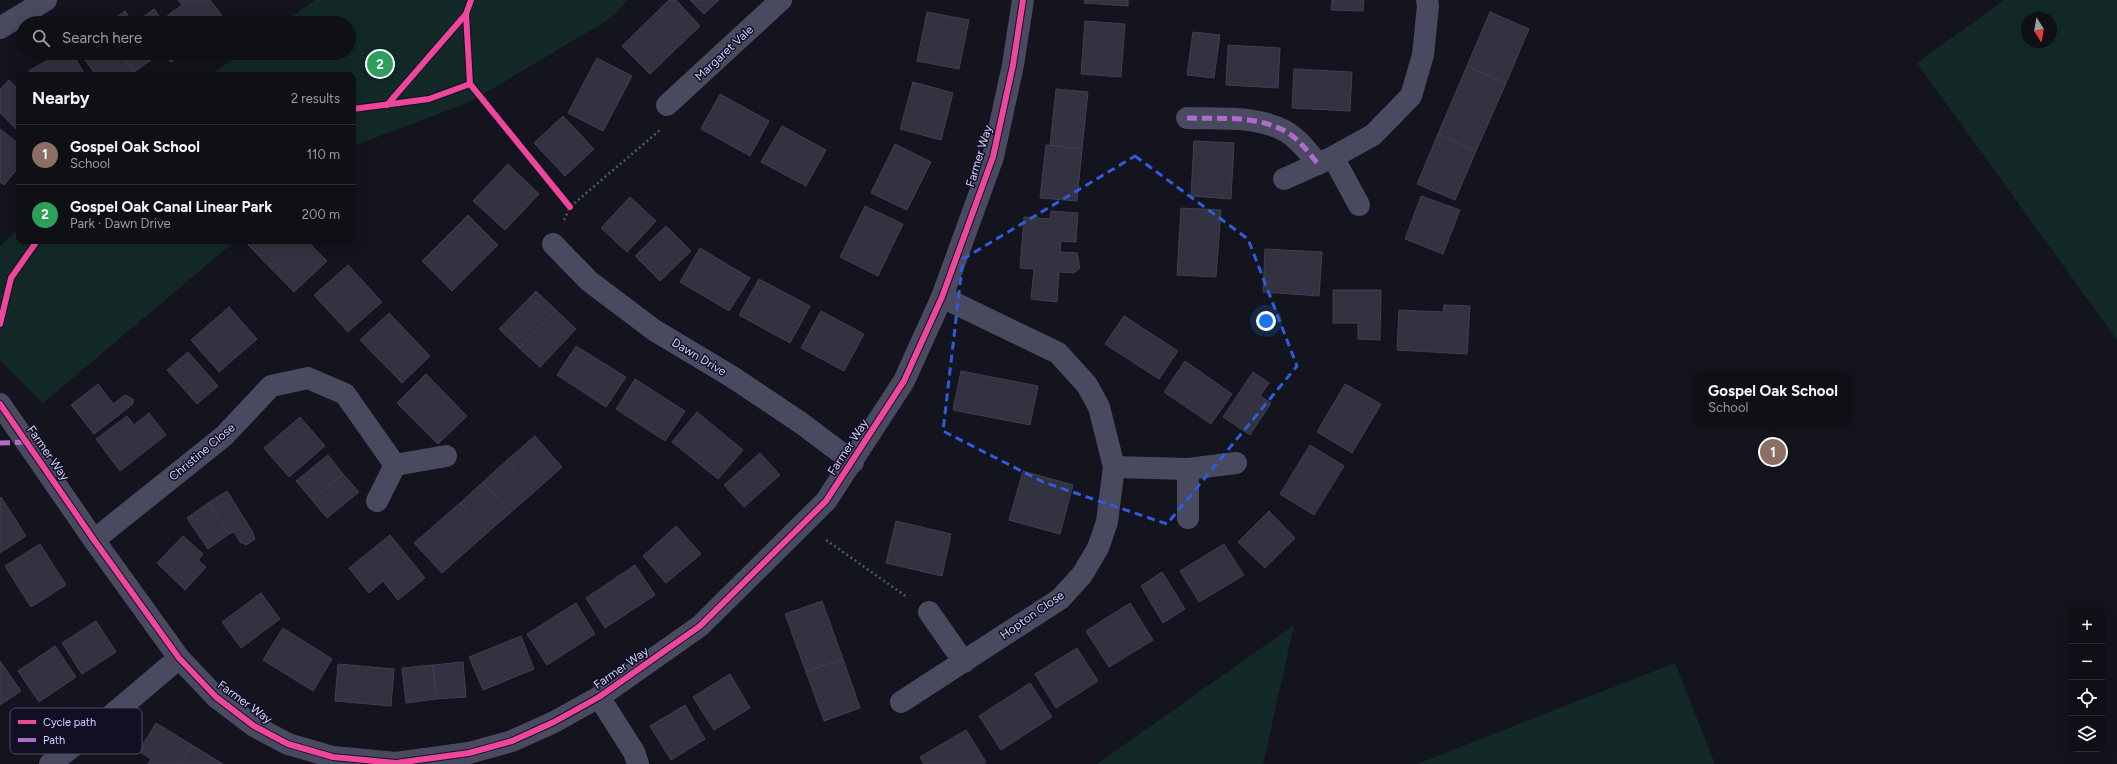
<!DOCTYPE html>
<html lang="en">
<head>
<meta charset="utf-8">
<style>
  body { margin:0; font-family:Figtree,sans-serif; background:#1d1d23; color:#f1f3f6 }
  .controls { position:absolute; right:12px; bottom:12px; display:grid; overflow:hidden; border-radius:8px; box-shadow:0 4px 16px #0002 }
  .controls button { width:36px; height:36px; display:grid; place-items:center; padding:0; border:0; border-bottom:1px solid #2f2f35; background:#0f0f16; color:#f1f3f6; font:20px sans-serif }
  .compass { position:absolute; left:2021px; top:12px; width:36px; height:36px; border-radius:50%; background:#0f0f16; box-shadow:0 4px 16px #0002; rotate:169deg }
  .you { position:absolute; left:1266px; top:321px; width:14px; height:14px; margin:-10px; border:3px solid #fff; border-radius:50%; background:#1a73e8; box-shadow:0 0 0 6px #1a73e833 }
  .badge { display:grid; place-items:center; width:26px; height:26px; border-radius:50%; background:#ea580c; color:#fff; font-size:13px; font-weight:700 }
  .pin { position:absolute; translate:-50% -50%; border:2px solid #fff; box-shadow:0 1px 4px #0006 }
  .popup { position:absolute; left:1694px; top:372px; width:158px; height:52px; box-sizing:border-box; display:grid; place-content:center; border-radius:8px; background:#0f0f16; filter:drop-shadow(0 1px 3px #0005); font-size:13px; white-space:nowrap; color:#9b9ca1 }
  .popup b { font-size:15px; color:#f1f3f6 }
  .popup::after { content:''; position:absolute; left:50%; top:100%; margin-left:-8px; border:8px solid transparent; border-top-color:#0f0f16 }
  .list { margin:0; padding:0; list-style:none }
  h2 { display:flex; justify-content:space-between; align-items:center; height:52px; margin:0; padding:0 16px; font-size:17px }
  h2 small { font-size:13px; font-weight:400; color:#9b9ca1 }
  .list li { display:grid; grid-template-columns:26px 1fr auto; gap:12px; align-items:center; box-sizing:border-box; height:60px; padding:0 16px; border-top:1px solid #2f2f35 }
  .list b { display:block; font-size:15px; white-space:nowrap }
  .list p { margin:0; font-size:13px; white-space:nowrap; color:#9b9ca1 }
  .list em { font-size:13px; font-style:normal; color:#9b9ca1 }
  .icon { flex:none; width:22px; height:22px; fill:none; stroke:currentColor; stroke-width:2; stroke-linecap:round; stroke-linejoin:round }
  .map { position:relative; flex:none; width:2117px; height:764px; overflow:hidden }
  .search { position:absolute; background:#0f0f16; box-shadow:0 4px 16px #0002; left:16px; top:16px; width:340px; height:44px; display:flex; align-items:center; gap:10px; box-sizing:border-box; padding:0 14px; border-radius:22px; color:#9b9ca1; font-size:15px }
  .panel { position:absolute; background:#0f0f16; box-shadow:0 4px 16px #0002; left:16px; top:72px; width:340px; height:172px; border-radius:8px }
  .map>svg:first-child { display:block }
  .green { fill:#122928; fill-rule:evenodd }
  .building { fill:#323240; stroke:#403e52 }
  .lines { fill:none; stroke-linecap:round; stroke-linejoin:round }
  .path { stroke:#4a5a65; stroke-width:2.5; stroke-dasharray:2 3; stroke-linecap:butt }
  .street { stroke:#494a5f; stroke-width:22 }
  .quiet { stroke:#b06ccc; stroke-width:5; stroke-dasharray:10 5; stroke-linecap:butt }
  .cycleway-casing { stroke:#110f23; stroke-width:8 }
  .cycleway { stroke:#ed469a; stroke-width:6 }
  .marked { fill:none; stroke:#2f5bdc; stroke-width:3; stroke-dasharray:8 5; stroke-linejoin:round }
  .labels { text-anchor:middle; stroke-width:3; stroke-linejoin:round; paint-order:stroke }
  .street-label { font-size:12px; fill:#d4d2fd; stroke:#110f23 }
  .key { fill:#110f23; stroke:#4c4a64; stroke-width:1 }
  .key-label { font-size:11px; fill:#d4d2fd }
</style>
</head>
<body>
<div class="map">
<svg width="2117" height="764" viewBox="0 0 2117 764">
  <rect width="100%" height="100%" fill="#14141e"/>
  <g class="green">
    <path d="M315,0h313l-17,18 -141,84 -117,44v-71h-142l30,-22h108v-30h-66z"/>
    <path d="M2004,0h113v340l-200,-277zM2027,18h24v24h-24z"/>
    <path d="M19,229v12h216l-192,162 -43,-43v-114z"/>
    <path d="M1294,625l-31,139h-166z"/>
    <path d="M1675,663l40,101h-298z"/>
  </g>
  <g class="building">
    <path d="M178,0h32l16,21 -2,2h-45l-8,-10 11,-8z"/>
    <path d="M669,0h7l24,26 -50,48 -28,-28z"/>
    <path d="M690,0h29l-15,14z"/>
    <path d="M1085,0h43v6l-44,-3z"/>
    <path d="M1332,0h32l-1,11 -32,-1z"/>
    <path d="M154,9l8,11 9,-7 8,10h-37l-3,-3z"/>
    <path d="M125,11l8,12h-25z"/>
    <path d="M927,12l42,8 -10,49 -42,-8z"/>
    <path d="M1490,12l39,17 -23,54 -39,-17z"/>
    <path d="M1085,21l40,3 -4,53 -40,-3z"/>
    <path d="M1193,32l27,3 -6,43 -27,-3z"/>
    <path d="M1228,45l52,3 -2,40 -52,-3z"/>
    <path d="M60,53h12l13,22h-54l-2,-4z"/>
    <path d="M80,53h41l13,19 -4,3h-34z"/>
    <path d="M121,53h34l2,3 -23,16z"/>
    <path d="M164,53h20l-13,9z"/>
    <path d="M597,58l35,18 -29,55 -35,-18z"/>
    <path d="M1467,66l39,17 -30,68 -38,-17z"/>
    <path d="M1294,69l58,3 -2,39 -58,-3z"/>
    <path d="M9,80l10,10v42l-19,-19v-24z"/>
    <path d="M913,82l40,11 -12,47 -41,-11z"/>
    <path d="M1056,89l32,3 -6,57 -32,-3z"/>
    <path d="M720,94l49,27 -19,35 -49,-27z"/>
    <path d="M563,116l31,33 -29,27 -31,-33z"/>
    <path d="M782,126l44,24 -20,36 -45,-24z"/>
    <path d="M0,129l19,15v23l-15,18 -4,-3z"/>
    <path d="M1438,134l38,17 -21,49 -38,-16z"/>
    <path d="M1194,141l40,2 -3,56 -40,-3z"/>
    <path d="M895,144l36,18 -24,48 -36,-17z"/>
    <path d="M1046,145l36,4 -5,52 -37,-3z"/>
    <path d="M508,164l31,30 -34,36 -32,-29z"/>
    <path d="M1421,196l39,14 -17,44 -38,-15z"/>
    <path d="M630,197l26,24 -29,31 -26,-24z"/>
    <path d="M865,206l38,18 -25,52 -38,-19z"/>
    <path d="M1181,208l40,2 -5,67 -39,-2z"/>
    <path d="M1051,211l27,2 -2,29 -15,-1 -1,11 17,1 3,15 -6,5 -15,-1 -2,30 -26,-3 3,-30 -14,-1 4,-51 26,2z"/>
    <path d="M468,215l30,30 -46,46 -30,-30z"/>
    <path d="M666,226l25,25 -31,30 -25,-25z"/>
    <path d="M252,241h55l20,20 -33,31 -46,-47z"/>
    <path d="M700,248l50,30 -21,33 -49,-29z"/>
    <path d="M1265,249l57,3 -3,44 -56,-4z"/>
    <path d="M348,265l34,37 -34,30 -34,-37z"/>
    <path d="M759,279l51,27 -20,37 -51,-28z"/>
    <path d="M1333,290h48l-1,50 -22,-1v-16h-25z"/>
    <path d="M536,291l20,19 -37,38 -20,-19z"/>
    <path d="M1444,305l26,1 -3,48 -70,-4 2,-40 44,2z"/>
    <path d="M229,307l28,32 -38,33 -28,-32z"/>
    <path d="M556,310l20,19 -36,38 -21,-19z"/>
    <path d="M821,311l43,23 -20,37 -43,-23z"/>
    <path d="M389,313l41,43 -28,27 -42,-43z"/>
    <path d="M1124,316l54,35 -19,28 -54,-35z"/>
    <path d="M576,346l50,31 -20,30 -49,-32z"/>
    <path d="M188,352l30,34 -21,18 -30,-34z"/>
    <path d="M1185,361l47,33 -21,30 -47,-32z"/>
    <path d="M961,371l77,15 -8,39 -77,-15z"/>
    <path d="M1253,372l16,11 -9,13 11,7 -21,32 -27,-18z"/>
    <path d="M426,374l41,42 -29,28 -41,-41z"/>
    <path d="M635,379l50,32 -20,30 -49,-32z"/>
    <path d="M98,384l15,20 12,-9 8,4v5l-39,30 -23,-29z"/>
    <path d="M1345,384l36,20 -29,49 -35,-21z"/>
    <path d="M697,412l46,38 -25,29 -46,-37z"/>
    <path d="M149,413l17,22 -46,36 -24,-32 31,-23 7,9z"/>
    <path d="M300,417l25,29 -36,31 -25,-29z"/>
    <path d="M535,436l27,31 -28,25 -28,-31z"/>
    <path d="M1310,445l34,21 -30,49 -34,-21z"/>
    <path d="M760,453l20,22 -36,32 -20,-22z"/>
    <path d="M328,455l15,19 -31,26 -16,-19z"/>
    <path d="M506,461l28,31 -24,21 -27,-31z"/>
    <path d="M1023,471l50,14 -13,49 -51,-14z"/>
    <path d="M343,474l16,18 -32,26 -15,-18z"/>
    <path d="M483,482l27,31 -23,20 -27,-30z"/>
    <path d="M227,491l25,40 3,8 -9,6 -6,-3 -6,-10 -5,2 -21,-31z"/>
    <path d="M1,497l25,39 -26,17v-55z"/>
    <path d="M208,503l21,31 -21,15 -21,-31z"/>
    <path d="M460,503l27,30 -45,40 -28,-30z"/>
    <path d="M1269,511l26,27 -30,30 -27,-26z"/>
    <path d="M896,521l55,13 -9,42 -56,-13z"/>
    <path d="M676,526l25,28 -35,29 -23,-27z"/>
    <path d="M390,535l35,43 -27,22 -15,-19 -14,12 -20,-25z"/>
    <path d="M183,536l20,18 -5,6 8,7 -21,23 -28,-27z"/>
    <path d="M40,544l26,41 -35,22 -26,-41z"/>
    <path d="M1224,544l20,31 -45,27 -19,-31z"/>
    <path d="M635,565l20,30 -50,33 -19,-30z"/>
    <path d="M1162,572l23,37 -22,14 -22,-37z"/>
    <path d="M261,593l19,26 -39,29 -19,-26z"/>
    <path d="M822,601l21,58 -37,13 -21,-58z"/>
    <path d="M576,603l19,31 -48,31 -20,-31z"/>
    <path d="M1130,603l23,37 -44,27 -23,-36z"/>
    <path d="M96,621l20,31 -34,22 -20,-31z"/>
    <path d="M283,628l49,31 -19,32 -50,-31z"/>
    <path d="M521,636l13,33 -51,21 -14,-33z"/>
    <path d="M55,646l21,31 -37,25 -21,-31z"/>
    <path d="M1077,648l21,33 -42,27 -21,-34z"/>
    <path d="M843,659l17,49 -36,13 -18,-49z"/>
    <path d="M0,661l21,30 -21,14z"/>
    <path d="M463,662l3,35 -30,2 -3,-34z"/>
    <path d="M338,664l56,5 -3,37 -56,-5z"/>
    <path d="M433,665l3,34 -30,4 -4,-35z"/>
    <path d="M730,674l20,34 -36,22 -21,-33z"/>
    <path d="M1030,683l22,34 -51,33 -22,-34z"/>
    <path d="M685,705l20,34 -34,21 -21,-34z"/>
    <path d="M156,723l36,22 -12,19h-32l3,-5 -12,-8z"/>
    <path d="M966,730l20,32 -3,2h-59l-4,-7z"/>
    <path d="M192,745l31,19h-43z"/>
  </g>
  <g class="lines">
    <g class="path">
      <path d="M564,220l6,-13 90,-77"/>
      <path d="M826,540l81,57"/>
    </g>
    <g class="street">
      <path d="M0,28l46,-28"/>
      <path d="M667,105l114,-105"/>
      <path d="M1187,118c33,1 68,-3 98,13 14,8 23,21 33,33"/>
      <path d="M1333,157l26,48"/>
      <path d="M1284,179l49,-22 40,-22 38,-39 12,-41 5,-49 -1,-6"/>
      <path d="M553,244l36,37 65,49 80,48 67,45 52,39"/>
      <path d="M942,297l116,56 29,32 12,22 15,60 74,2 48,-6"/>
      <path d="M0,404l94,136 85,118 37,39 38,29 34,18 45,13 63,6 73,-10 43,-12 42,-19 45,-25 101,-71 126,-125 78,-120 38,-84 51,-140 20,-92 10,-65"/>
      <path d="M1188,469v49"/>
      <path d="M377,501l18,-36"/>
      <path d="M94,540l130,-104 47,-50 37,-8 37,16 50,71 51,-9"/>
      <path d="M929,612l35,50"/>
      <path d="M599,697l35,55 4,12"/>
      <path d="M901,702l159,-103 22,-24 16,-27 9,-26 7,-55"/>
      <path d="M50,764l43,-33 86,-73"/>
    </g>
    <g class="quiet">
      <path d="M1187,118c33,1 68,-3 98,13 14,8 23,21 33,33"/>
      <path d="M0,443l27,-1"/>
    </g>
    <g class="cycleway-casing">
      <g id="cycleway">
        <path d="M471,0l-5,14 4,70 100,123"/>
        <path d="M387,105l79,-91"/>
        <path d="M353,109l76,-10 41,-15"/>
        <path d="M0,324l11,-46 26,-37"/>
        <path d="M0,404l94,136 85,118 37,39 38,29 34,18 45,13 63,6 73,-10 43,-12 42,-19 45,-25 101,-71 126,-125 78,-120 38,-84 51,-140 20,-92 10,-65"/>
      </g>
    </g>
    <use href="#cycleway" class="cycleway"/>
  </g>
  <path class="marked" d="M1135,156l113,83 49,127 -130,158 -124,-42 -100,-51 20,-172z"/>
  <g class="labels">
    <g class="street-label">
      <text transform="translate(724 53) rotate(-43)" y="4">Margaret Vale</text>
      <text transform="translate(979 156) rotate(-73)" y="4">Farmer Way</text>
      <text transform="translate(699 357) rotate(31)" y="4">Dawn Drive</text>
      <text transform="translate(848 447) rotate(-57)" y="4">Farmer Way</text>
      <text transform="translate(202 452) rotate(-40)" y="4">Christine Close</text>
      <text transform="translate(48 453) rotate(55)" y="4">Farmer Way</text>
      <text transform="translate(1032 615) rotate(-35)" y="4">Hopton Close</text>
      <text transform="translate(621 668) rotate(-35)" y="4">Farmer Way</text>
      <text transform="translate(245 702) rotate(36)" y="4">Farmer Way</text>
    </g>
  </g>
  <rect x="10" y="708" width="132" height="46" rx="6" class="key"/>
  <rect x="18" y="720" width="18" height="4" fill="#ed469a"/>
  <rect x="18" y="738" width="18" height="4" fill="#b06ccc"/>
  <g class="key-label">
    <text x="43" y="726">Cycle path</text>
    <text x="43" y="744">Path</text>
  </g>
</svg>
<div class="controls">
<button>+</button>
<button>−</button>
<button><svg class="icon" aria-label="locate" viewBox="0 0 24 24"><circle cx="12" cy="12" r="6"/><path d="M12 2v4M12 18v4M2 12h4M18 12h4"/></svg></button>
<button><svg class="icon" aria-label="layers" viewBox="0 0 24 24"><path d="M12 4l9 5-9 5-9-5zM3 14l9 5 9-5"/></svg></button>
</div>
<svg class="compass" viewBox="-18 -18 36 36"><path d="M0-13l5 13h-10z" fill="#e53935"/><path d="M0 13l5-13h-10z" fill="#9b9ca1"/></svg>
<div class="you"></div>
<div class="pin badge" style="left:1773px;top:452px;background:#8d6e63">1</div>
<div class="popup"><b>Gospel Oak School</b>School</div>
<div class="pin badge" style="left:380px;top:64px;background:#2e9e5b">2</div>
<div class="search"><svg class="icon" aria-label="search" viewBox="0 0 24 24"><circle cx="10" cy="10" r="6"/><path d="M15 15l6 6"/></svg>Search here</div>
<section class="panel">
<h2>Nearby<small>2 results</small></h2>
<ul class="list">
<li><span class="badge" style="background:#8d6e63">1</span><div><b>Gospel Oak School</b><p>School</p></div><em>110 m</em></li>
<li><span class="badge" style="background:#2e9e5b">2</span><div><b>Gospel Oak Canal Linear Park</b><p>Park · Dawn Drive</p></div><em>200 m</em></li>
</ul>
</section>
</div>
</body>
</html>
